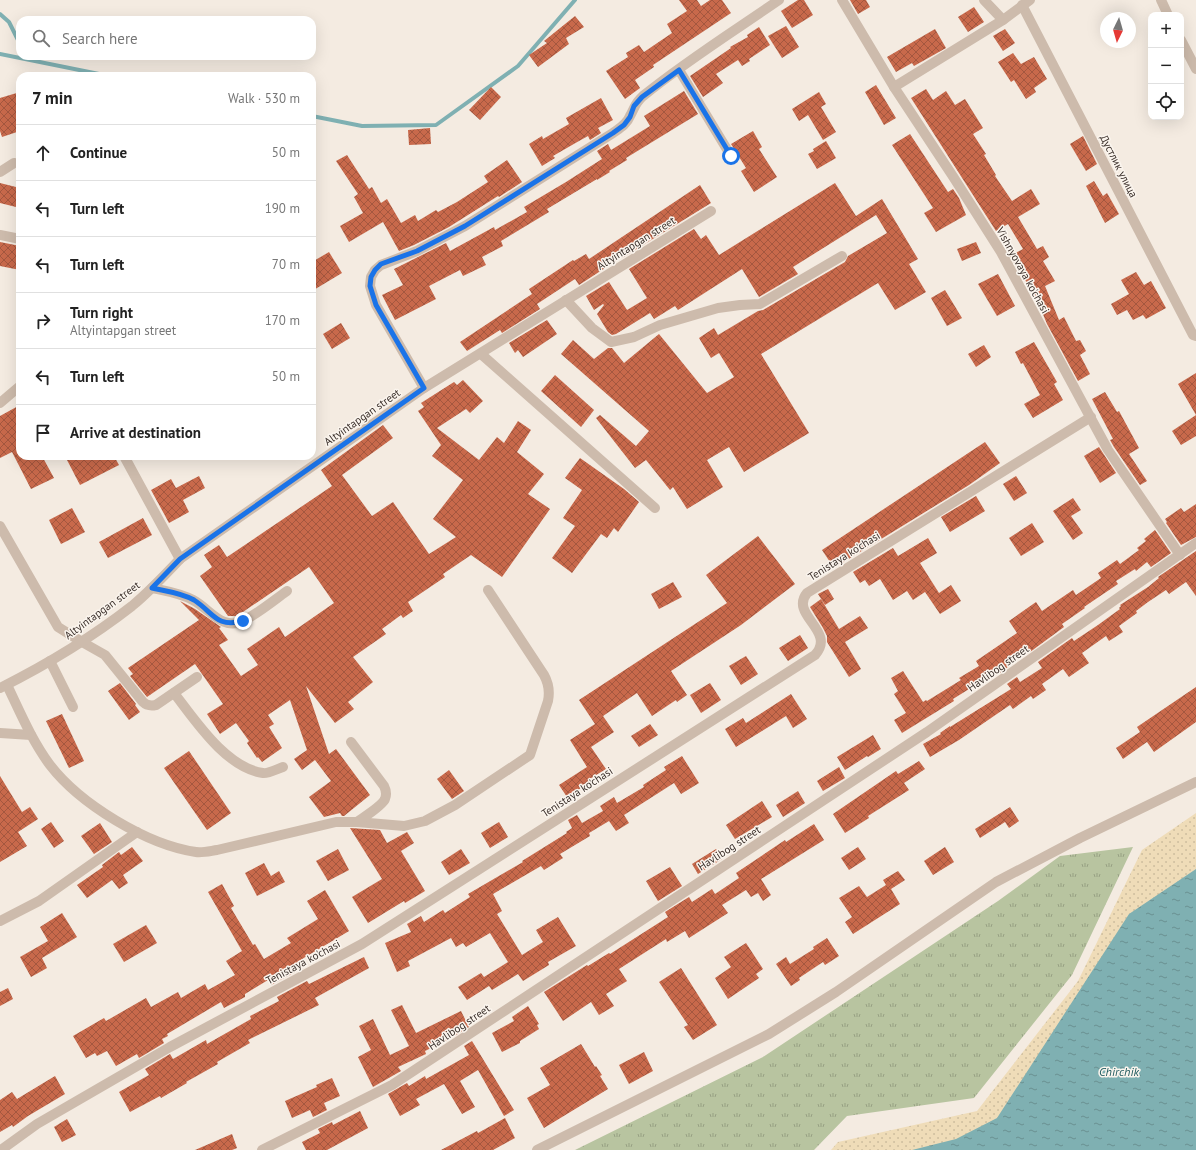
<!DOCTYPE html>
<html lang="en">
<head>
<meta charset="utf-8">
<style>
  body { margin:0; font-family:"PT Sans",sans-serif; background:#f6f6f6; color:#222 }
  .controls { position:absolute; right:12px; top:12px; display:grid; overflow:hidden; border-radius:8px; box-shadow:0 4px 16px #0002 }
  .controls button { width:36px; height:36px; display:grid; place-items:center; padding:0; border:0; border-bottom:1px solid #e0e0e0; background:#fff; color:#222; font:20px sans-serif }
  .compass { position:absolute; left:1100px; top:12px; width:36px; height:36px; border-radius:50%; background:#fff; box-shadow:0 4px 16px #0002; rotate:185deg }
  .stop { position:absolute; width:12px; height:12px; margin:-9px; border:3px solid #1a73e8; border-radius:50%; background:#fff }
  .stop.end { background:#1a73e8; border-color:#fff; box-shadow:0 1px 4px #0008 }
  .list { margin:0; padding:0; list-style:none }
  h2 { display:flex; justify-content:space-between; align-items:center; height:52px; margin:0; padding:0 16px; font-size:17px }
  h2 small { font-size:13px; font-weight:400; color:#767676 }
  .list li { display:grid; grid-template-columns:26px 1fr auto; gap:12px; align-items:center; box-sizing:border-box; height:56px; padding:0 16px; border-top:1px solid #e0e0e0 }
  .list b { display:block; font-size:15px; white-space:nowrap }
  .list p { margin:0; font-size:13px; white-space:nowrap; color:#767676 }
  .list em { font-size:13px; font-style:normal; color:#767676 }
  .icon { flex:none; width:22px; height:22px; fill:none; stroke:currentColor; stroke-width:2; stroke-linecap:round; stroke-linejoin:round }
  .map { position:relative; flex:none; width:1196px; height:1150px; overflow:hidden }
  .search { position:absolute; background:#fff; box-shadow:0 4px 16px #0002; left:16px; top:16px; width:300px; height:44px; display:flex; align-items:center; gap:10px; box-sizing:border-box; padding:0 14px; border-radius:12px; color:#767676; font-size:15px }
  .panel { position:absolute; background:#fff; box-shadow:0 4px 16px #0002; left:16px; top:72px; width:300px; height:388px; border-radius:12px }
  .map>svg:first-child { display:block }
  .grass { fill:url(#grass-tufts) }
  .sand { fill:url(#sand-dots) }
  .water { fill:url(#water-ripples) }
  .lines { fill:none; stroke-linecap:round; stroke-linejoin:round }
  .stream { stroke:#7fb0b2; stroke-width:4 }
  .building { fill:url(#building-cross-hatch) }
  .minor { stroke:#cdbbac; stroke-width:10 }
  .route { stroke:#1a73e8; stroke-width:5 }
  .labels { text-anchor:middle; stroke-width:3; stroke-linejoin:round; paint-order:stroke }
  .street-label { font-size:11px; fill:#3b302b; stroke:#fbf5ee }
  .water-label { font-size:12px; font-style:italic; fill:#1f5a5e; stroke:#fbf5ee }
</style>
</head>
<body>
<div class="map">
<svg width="1196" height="1150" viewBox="0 0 1196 1150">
  <defs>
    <pattern id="grass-tufts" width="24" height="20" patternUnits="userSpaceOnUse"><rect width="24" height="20" fill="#b8c4a0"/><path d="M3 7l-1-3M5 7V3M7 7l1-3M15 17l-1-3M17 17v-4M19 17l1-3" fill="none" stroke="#97a083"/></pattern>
    <pattern id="sand-dots" width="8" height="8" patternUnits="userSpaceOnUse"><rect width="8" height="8" fill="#efdcb8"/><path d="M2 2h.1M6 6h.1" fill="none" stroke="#cebd9e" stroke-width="1.8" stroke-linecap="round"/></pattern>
    <pattern id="water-ripples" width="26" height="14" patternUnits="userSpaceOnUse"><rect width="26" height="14" fill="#7fb0b2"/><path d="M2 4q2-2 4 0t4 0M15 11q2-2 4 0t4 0" fill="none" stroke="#699091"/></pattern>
    <pattern id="building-cross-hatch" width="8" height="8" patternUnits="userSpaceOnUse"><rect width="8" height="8" fill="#c8694b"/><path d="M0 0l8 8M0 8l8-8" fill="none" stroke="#a4573f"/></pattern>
  </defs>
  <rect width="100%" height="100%" fill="#f4ebe1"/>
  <path class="grass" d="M1133,847l-61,128 -98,123 -127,18 -33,34h-239l188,-93 235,-156 62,-45z"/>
  <path class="sand" d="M1196,813v337h-365l7,-8 139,-31 101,-130 64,-131z"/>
  <path class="water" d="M1196,869v281h-284l44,-11 41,-21 132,-204z"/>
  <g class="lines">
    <g class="stream">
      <path d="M0,14l9,8 11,22"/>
      <path d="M0,54l109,22"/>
      <path d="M312,116l50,10 74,-1 82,-59 57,-66"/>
    </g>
  </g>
  <g class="building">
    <path d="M679,0h18l4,6 9,-6h12l9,13 -78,52 1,2 -19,13 5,8 -15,11 -19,-28 22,-14 -2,-4 13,-8 5,7 28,-19 -5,-9 20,-13z"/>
    <path d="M798,0h6l9,15 -21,13 -11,-17z"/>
    <path d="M850,0h16l4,7 -12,7z"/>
    <path d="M974,7l10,15 -16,10 -10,-15z"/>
    <path d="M575,16l9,11 -18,11 3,6 -31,23 -9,-12 18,-12 -3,-2z"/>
    <path d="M786,26l13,21 -17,11 -14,-22z"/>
    <path d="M759,27l11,18 -21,14 1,2 -8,5 -4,-6 -22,14 7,9 -20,14 -13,-21 41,-28 -1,-1 18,-10 -1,-2z"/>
    <path d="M935,29l11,19 -32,18 -2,-3 -16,9 -9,-15z"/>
    <path d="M1005,29l10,14 -12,8 -10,-15z"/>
    <path d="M1013,53l8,11 13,-7 13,22 -13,9 2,4 -10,7 -12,-19 -3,2 -13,-20z"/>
    <path d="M876,85l20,33 -12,7 -19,-33z"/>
    <path d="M491,87l10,10 -21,23 -11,-10z"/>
    <path d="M926,89l7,11 13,-9 9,14 10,-6 18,29 -10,6 13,20 -2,1 12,20 -1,1 17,25 19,-12 9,15 -22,13 19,32 6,-3 6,11 -6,4 12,20 -10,5 14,34 5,-3 12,24 4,-1 6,11 -6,4 10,19 -12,7 -31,-57 -14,-34 -1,1 -22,-35 13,-7 -15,-25 -12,7 -85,-133z"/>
    <path d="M684,91l14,23 -72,44 1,2 -18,11 1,1 -13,8v-1l-50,30 2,3 -48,29 2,5 -21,11 4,8 -23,11 -3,-6 -31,16 7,13 -41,21 -13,-25 21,-10 -9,-16 52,-26 4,8 44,-24 1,3 32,-18 -3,-5 42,-25 36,-23 -5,-8 11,-7 3,6 39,-24 -6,-10z"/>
    <path d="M20,92v39l-18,6 -2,-6v-33z"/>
    <path d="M819,92l7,12 -5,3 15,25 -13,8 -15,-25 -9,6 -7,-12z"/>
    <path d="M601,98l12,22 -15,8 3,5 -11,7 -2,-4 -9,5 -26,15 2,2 -13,8 -13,-22 13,-8 1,3 26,-15 -3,-6z"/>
    <path d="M430,128l1,16 -22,1 -1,-15z"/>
    <path d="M753,131l9,16 -3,2 18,28 -23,15 -13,-21 5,-3 -15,-24z"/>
    <path d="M910,134l38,58 5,-3 6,9 7,17 -30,17 -12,-19 9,-5 -41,-63z"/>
    <path d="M1083,136l14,28 -11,7 -16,-27z"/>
    <path d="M826,141l10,17 -19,11 -9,-15 6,-3 -1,-2z"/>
    <path d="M347,155l22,34 3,-2 9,16 6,-4 14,24 14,-8 3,6 18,-11 2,2 19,-10 31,-20 -4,-6 23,-16 15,22 -23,15 -1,-1 -49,31 -35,18 -15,6 -16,-29 -34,20 -9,-16 23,-13 -9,-16 4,-3 -22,-33z"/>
    <path d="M1094,181l9,15 4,-3 12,21 -14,9 -19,-37z"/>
    <path d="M0,183l20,5v20l-20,-5z"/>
    <path d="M835,183l21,33 26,-17 36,60 -9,5 17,28 -31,18 -17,-27 -117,71 48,79 -65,39 -15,-25 -22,13 16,27 -36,22 -14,-22 -3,3 -24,-30 -11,8 -39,-50 4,-3 36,31 13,-15 -88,-77 12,-14 21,19 14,-11h4l12,15 35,-29 48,59 27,-16 -15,-24 -8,5 -12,-20 15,-10 4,7 40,-24 5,-1 82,-48 3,-6 39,-23 -11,-18 -83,52 5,7 -39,23 -17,-28 -64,41 -3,-4 -21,13 -4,-6 -34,21 -4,1 -4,-3 -11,-18 7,-9 -1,-1 -9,6 -8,-14 23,-14 18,28 20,-12 -18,-29 65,-40 7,10 5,-4 13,20z"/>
    <path d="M700,185l11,18 -89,55v-1l-43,28 -4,-6 -38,25 3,5 -38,24 -2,-3 -33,21 -7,-9 72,-48 -3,-5 44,-29 1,1 12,-7 3,5z"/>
    <path d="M0,242l20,4v24l-20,-4z"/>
    <path d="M976,242l5,11 -19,8 -5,-12z"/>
    <path d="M329,252l13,21 -30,18v-29z"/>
    <path d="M1136,272l8,13 7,-4 15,27 -20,11 -3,-4 -10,5 -6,-10 -10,5 -6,-11 18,-10 -8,-14z"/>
    <path d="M998,274l17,32 -18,10 -19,-32z"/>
    <path d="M945,290l17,28 -15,8 -16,-28z"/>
    <path d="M547,320l10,14 -34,23 -5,-7 -3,3 -6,-10z"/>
    <path d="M341,323l9,15 -18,11 -9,-15z"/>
    <path d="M1034,342l23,40 -3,2 9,16 -30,18 -9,-14 16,-9 -17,-32 -2,1 -6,-12z"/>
    <path d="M984,345l7,12 -15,10 -8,-13z"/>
    <path d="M1196,373v63l-15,9 -9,-14 24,-16 -18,-31z"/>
    <path d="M555,375l39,35 -13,17 -40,-36z"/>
    <path d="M463,380l20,21 -13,12 -4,-4 -29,19 42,32 18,-23 7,6 14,-22 13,9 -14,22 27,22 -16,20 22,15 -48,68 -31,-22 -28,19 2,3 -37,25 5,9 -10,7 -2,-3 -19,14 4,5 -33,23 20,25 -25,20 6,7 -19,14 -29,-37 23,68 7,-5 34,46 -26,21h-2l-2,-3 -16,4 -15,-20 22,-16 -16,-21 -13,10 -8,-11 13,-9 -17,-50 -22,15 6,9 -5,3 13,21 -20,14 -4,-5 -1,1 -10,-15 2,-2 -13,-18 -16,11 -13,-20 16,-10 -28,-40 -48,33 -17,-21 3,-2 -5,-6 71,-48 -19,-19 15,8 26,18 -2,1 9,12 -9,5 22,31 17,-11 -11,-16 32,-22 6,10 49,-34 -25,-36 -72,49h-9l-28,-40 12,-9 -8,-12 15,-10 8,12 105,-71 -11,-16 62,-45 10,13 -51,37 30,41 21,-14 36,52 27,-17 -23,-18 30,-39 -31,-24 9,-11 -23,-34 6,-4 -3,-4 33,-21 3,3z"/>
    <path d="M1105,392l12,20 2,-1 20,37 -10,6 18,27 -7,4 -26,-38 -4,-7 3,-1 -21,-40z"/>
    <path d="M20,405v51h22l12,22 -23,11 -19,-37 -12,6v-42z"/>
    <path d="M985,442l15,21 -31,22 -135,83 -12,-18z"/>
    <path d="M1099,447l17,26 -16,10 -16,-27z"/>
    <path d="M75,456h39l5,9 -39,20 -13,-25z"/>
    <path d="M580,458l44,31 15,13 -21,30 -4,-4 -7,10 -6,-4 -29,39 -20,-15 23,-32 -12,-8 19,-28 -17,-12z"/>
    <path d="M199,476l6,12 -22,12 6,12 -20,11 -18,-33 20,-11 5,9z"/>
    <path d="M1016,476l11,17 -13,8 -11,-17z"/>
    <path d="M976,496l9,15 -35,21 -9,-15z"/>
    <path d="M1073,498l8,12 -10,6 12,17 -10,7 -20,-29z"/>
    <path d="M1196,504v33l-15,8 -15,-22 1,-1 -2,-3 16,-11 3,4z"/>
    <path d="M72,508l13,24 -24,12 -12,-24z"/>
    <path d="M143,518l9,17 -44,23 -9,-16z"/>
    <path d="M1032,523l12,19 -23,14 -12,-18z"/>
    <path d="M1155,530l16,23 -20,14 -4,-5 -11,9 -1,-2 -19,12 2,3 -34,23 1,1 -23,16 2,3 -34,25 -2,-4 -21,15 2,3 -9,7 -2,-2 -45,28 1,2 -52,32 -8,-13 12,-7 -12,-19 4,-3 -7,-13 12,-7 20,31 3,-2 1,1 34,-21 -2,-2 20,-12 -3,-5 41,-28 -8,-12 27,-19 6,9 31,-21 3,5 25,-17 -3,-5 19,-13 3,4 19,-14 -2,-2 9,-7 -2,-2z"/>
    <path d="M758,536l37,48 -54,41 -70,46 16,24 -10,7 -1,-2 -24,16 -15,-23 -34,23 11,16 -23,15 15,22 -18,11 2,2 -23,15 -8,-12 28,-18 -17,-27 25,-16 -16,-24 148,-97 -21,-28z"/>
    <path d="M928,538l9,15 -17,10 19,30 12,-8 10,16 -21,13 -15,-22 -12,8 -6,-9 -14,9 -13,-21 -11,7 -4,-6 -5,3 -7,-11 40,-24 5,8z"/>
    <path d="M1196,551v45l-10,-14 -17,12 -3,-4 -18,12 -12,9 1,2 -18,13 4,6 -14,9 -3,-5 -24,17 7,10 -20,14 -6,-8 -21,15 4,6 -13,9 -2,-3 -18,13 -3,-4 -51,35 -29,17 -7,-13 18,-10 -1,-1 10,-7v1l61,-38 -4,-5 10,-7 3,5 22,-14 -4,-6 34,-24 2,3 24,-16 22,-16 -1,-1 2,-2 -1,-1 28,-18 11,-9 -1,-1z"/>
    <path d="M673,582l9,15 -23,12 -8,-15z"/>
    <path d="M828,589l6,10 -9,6 -7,-11z"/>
    <path d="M821,599l18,30 21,-13 8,12 -23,14 16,27 -12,8 -22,-35v-6l-4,-8 -13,-21z"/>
    <path d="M800,635l8,13 -20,13 -9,-13z"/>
    <path d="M746,656l12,18 -17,11 -12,-19z"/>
    <path d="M120,683l16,21 -1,1 5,7 -11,8 -21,-29z"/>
    <path d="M710,683l11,17 -20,13 -11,-18z"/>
    <path d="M1196,687v35l-42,30 -7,-10 -24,17 -7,-11 24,-16 -3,-5z"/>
    <path d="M791,694l16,25 -14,9 -7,-12 -50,31 -11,-18 18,-11 3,5z"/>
    <path d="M62,714l22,47 -15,7 -23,-47z"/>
    <path d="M650,724l8,11 -19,12 -8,-11z"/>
    <path d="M873,735l8,14 -13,8 -1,-1 -22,14 -8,-13z"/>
    <path d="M189,751l42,62 -24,17 -43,-62z"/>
    <path d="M682,756l17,27 -18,11 -7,-11 -50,32 5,8 -13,8 -7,-10 -20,12 1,3 -30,18 3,4 -19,12 -3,-4 -48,28 9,17 -5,3 25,41 21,-13 -7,-12 22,-13 18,29 -28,16 1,3 -26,16 -5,-7 -26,16 -3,-4 -22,14 -9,-13 23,-14 3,4 24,-15 -18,-29 -24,14 -3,-4 -7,4 -5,-9 -43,23 2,5 -13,6 -12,-29 26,-11 -4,-8 14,-8 3,6 19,-12 2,3 25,-16 -2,-3 55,-32 -1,-1 45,-28 -1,-1 6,-4 -4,-8 9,-5 5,8 21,-12 -3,-5 14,-9 3,6 27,-16 -1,-2 23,-15 -2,-3z"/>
    <path d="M919,761l6,8 -21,14 5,7 -41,26 1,2 -24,15 -12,-19 63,-43 2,3z"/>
    <path d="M839,767l6,11 -22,13 -6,-10z"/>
    <path d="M449,770l15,21 -12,8 -15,-20z"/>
    <path d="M0,776l22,36 8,-5 8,12 -20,13 9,14 -27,16z"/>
    <path d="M798,791l7,12 -22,14 -7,-12z"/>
    <path d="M762,801l10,16 -37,22 -9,-14z"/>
    <path d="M1010,807l9,14 -10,7 -4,-6 -25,16 -5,-9z"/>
    <path d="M51,822l13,19 -10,7 -13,-19z"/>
    <path d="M499,822l9,15 -18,11 -9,-15z"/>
    <path d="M100,823l12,19 -18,12 -13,-18z"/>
    <path d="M814,824l10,16 -63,39 10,16 -8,6 -5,-8 -7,4 -5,-7 -24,15 6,8 -39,25 -4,-7 -18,11 -1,-3 -47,30 8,12 -21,13 8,12 -15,9 -8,-13 -28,19 -19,-29 43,-27 1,1 21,-13 1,1 58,-37 -3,-5 24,-15 3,5 20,-13 3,5 24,-16 -3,-5 49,-33 1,2z"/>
    <path d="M350,828l30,2 7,13 20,-11 7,11 -13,8 24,40 -20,12 -1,-2 -36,22 -16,-26 30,-18z"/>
    <path d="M132,847l11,14 -20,14 5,8 -9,6 -7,-9 -25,18 -10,-13 26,-18 -1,-2 17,-13 2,3z"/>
    <path d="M858,847l8,12 -17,11 -8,-12z"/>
    <path d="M945,847l9,15 -21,13 -9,-14z"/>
    <path d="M338,849l11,21 -21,11 -12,-20z"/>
    <path d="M461,849l9,14 -21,12 -8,-13z"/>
    <path d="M716,849l6,10 -24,15 -6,-10z"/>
    <path d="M264,863l7,13 8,-5 6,11 -28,14 -12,-23z"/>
    <path d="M670,867l12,19 -24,15 -12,-20z"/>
    <path d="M898,871l7,9 -14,9 9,15 -47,30 -8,-12 7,-5 -13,-19 20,-12 8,11 19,-12 -3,-5z"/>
    <path d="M222,884l12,22 -3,2 22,37 2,-1 9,15 27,-16 -4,-5 31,-19 -11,-18 18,-11 24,41 -52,31 4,7 -30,16 -3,-5 -23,14v3l-21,11 -3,-6 -54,32 1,2 -6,3 2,4 -25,15 -2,-4 -21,12 -9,-15 -10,5 -2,-3 -9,5 -13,-22 31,-18 2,3 40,-23 5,9 27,-15 3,6 24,-14 3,6 27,-15 -9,-14 16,-10 -34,-59z"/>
    <path d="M62,913l15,24 -35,21 5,10 -16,9 -11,-20 28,-16 -8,-14z"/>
    <path d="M146,925l11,18 -33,19 -11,-18z"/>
    <path d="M827,938l12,18 -14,9 -2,-3 -24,16 1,2 -9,6 -15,-22 10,-7 4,7 24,-15 -1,-2z"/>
    <path d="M746,943l17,26 -7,5 3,4 -31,21 -13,-21 16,-11 -7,-10z"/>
    <path d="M364,957l5,11 -54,30 4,7 -71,35 2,3 -33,19 1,2 -32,18 1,1 -26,15 -1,-2 -30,16 -11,-20 30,-17 -4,-6 25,-15 3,5 33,-19 1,4 44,-25 -1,-3 29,-15 -2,-4 30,-16 2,3z"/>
    <path d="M681,968l36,57 -24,15 -9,-13 4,-2 -29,-43z"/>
    <path d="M8,988l5,11 -13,7v-14z"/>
    <path d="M402,1005l14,28 45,-22 8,16 -18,11 -26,13 1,3 -28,13 3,4 -28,16 -15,-30 13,-7 -12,-24 14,-7 17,36 19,-9 -18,-36z"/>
    <path d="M528,1006l11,18 -2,1 2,4 -19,12v2l-18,9 -10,-19 22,-12 -2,-4z"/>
    <path d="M472,1041l42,69 -10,6 -26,-46 -18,11 15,26 -13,7 -18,-30 -28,15 4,6 -20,11 -12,-22 19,-11 2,3 16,-10 1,3 43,-24 -5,-9z"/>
    <path d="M581,1044l14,23 1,-1 6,9 -2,1 8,13 -64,39 -17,-30 23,-13 -10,-17z"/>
    <path d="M644,1052l9,19 -24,13 -10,-19z"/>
    <path d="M55,1076l10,18 -37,22 -15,11 -1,-2 -12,7v-32l12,-8 5,7z"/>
    <path d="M332,1078l8,18 -16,7 3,7 -14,7 -3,-7 -18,8 -7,-17 32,-14 -1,-2z"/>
    <path d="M360,1111l8,17 -41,22h-21l-4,-8 18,-9 -2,-4 14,-7 1,3z"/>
    <path d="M505,1118l10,20 -22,12h-52l36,-19 1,2z"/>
    <path d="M67,1119l9,16 -14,7 -8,-15z"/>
    <path d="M232,1134l5,14 -5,2h-37z"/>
  </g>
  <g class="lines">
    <g class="minor">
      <path d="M842,0l52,87 60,91 47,74 107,198 72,105"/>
      <path d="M984,0l19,20"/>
      <path d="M1161,0l7,15"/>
      <path d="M1022,5l171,330 3,1"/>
      <path d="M1181,40l15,29"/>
      <path d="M679,70l52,86"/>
      <path d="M894,87l109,-67 27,-20"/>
      <path d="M0,172l14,-9"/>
      <path d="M0,235l20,4"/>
      <path d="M566,300l26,28 19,14 23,-5 26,-12 58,-17 22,-3 20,-1 82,-48"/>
      <path d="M481,354l174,154"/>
      <path d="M424,388l-48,-83 -6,-19 1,-9 4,-7 6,-5 36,-14 48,-25 148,-93c7,-5 14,-9 17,-17 5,-9 5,-13 13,-20 43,-35 91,-65 136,-96"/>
      <path d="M0,403l20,-17"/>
      <path d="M124,456l56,103"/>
      <path d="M0,526l58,101 24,15 23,13 38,47c4,4 8,4 13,3l41,-28"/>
      <path d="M152,588c14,3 28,5 41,12 17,9 29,31 50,21 16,-8 30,-20 44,-30"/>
      <path d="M50,661l23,46"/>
      <path d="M7,685c13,27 25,56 43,80 30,39 97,80 146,87 6,1 14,-1 21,-2l119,-28h21l47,4 21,-5 30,-16 75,-50 18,-54c2,-10 1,-17 -4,-26l-56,-85"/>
      <path d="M0,688c46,-23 91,-50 132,-82 17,-14 33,-31 48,-47l244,-171 287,-177"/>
      <path d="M174,693c21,27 52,75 89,80 5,1 14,-4 20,-6"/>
      <path d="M0,733l31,2"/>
      <path d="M351,742l33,44c2,4 3,8 1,13 -3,7 -21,18 -28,23"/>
      <path d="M0,921l39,-20 98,-69"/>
      <path d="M1,1150l36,-26 133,-77 192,-103 453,-289c22,-24 -26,-40 -8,-62l284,-176"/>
      <path d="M262,1150l130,-65 535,-353 269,-189"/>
      <path d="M537,1150l232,-116 67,-42 160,-110 84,-44 116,-56"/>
    </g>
  </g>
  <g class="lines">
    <path class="route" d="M243,621c-27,7 -29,-8 -49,-21 -12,-7 -28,-9 -42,-12l28,-29 244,-171 -48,-83 -6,-19 1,-9 4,-7 6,-6 36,-13 48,-25 148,-93 11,-8 6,-8 4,-11 8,-9 37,-27 52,86"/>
  </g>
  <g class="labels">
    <g class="street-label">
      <text transform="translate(1119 166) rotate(63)" y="4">Дустлик улица</text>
      <text transform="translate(636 243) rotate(-32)" y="4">Altyintapgan street</text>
      <text transform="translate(1023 270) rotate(61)" y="4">Vishnyovaya ko'chasi</text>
      <text transform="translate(362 417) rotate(-35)" y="4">Altyintapgan street</text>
      <text transform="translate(844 556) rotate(-32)" y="4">Tenistaya ko'chasi</text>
      <text transform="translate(102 610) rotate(-36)" y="4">Altyintapgan street</text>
      <text transform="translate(998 668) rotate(-35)" y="4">Hаvlibog street</text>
      <text transform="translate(577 792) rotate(-33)" y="4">Tenistaya ko'chasi</text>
      <text transform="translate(729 848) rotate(-33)" y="4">Hаvlibog street</text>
      <text transform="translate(303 962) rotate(-28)" y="4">Tenistaya ko'chasi</text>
      <text transform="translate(459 1027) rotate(-34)" y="4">Hаvlibog street</text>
    </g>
    <g class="water-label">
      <text x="1119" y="1076">Chirchik</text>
    </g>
  </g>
</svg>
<div class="controls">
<button>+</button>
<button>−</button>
<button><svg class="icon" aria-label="locate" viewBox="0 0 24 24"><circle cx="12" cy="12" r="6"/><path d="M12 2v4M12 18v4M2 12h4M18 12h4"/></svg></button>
</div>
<svg class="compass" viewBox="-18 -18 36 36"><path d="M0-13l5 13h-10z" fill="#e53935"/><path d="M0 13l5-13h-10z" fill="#767676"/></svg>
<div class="stop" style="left:731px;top:156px"></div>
<div class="stop end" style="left:243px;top:621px"></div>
<div class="search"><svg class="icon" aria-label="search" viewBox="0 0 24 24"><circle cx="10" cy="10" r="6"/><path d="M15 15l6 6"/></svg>Search here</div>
<section class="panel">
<h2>7 min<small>Walk · 530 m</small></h2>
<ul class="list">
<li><svg class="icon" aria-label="ahead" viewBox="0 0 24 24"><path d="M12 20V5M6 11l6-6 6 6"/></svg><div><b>Continue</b></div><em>50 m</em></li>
<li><svg class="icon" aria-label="left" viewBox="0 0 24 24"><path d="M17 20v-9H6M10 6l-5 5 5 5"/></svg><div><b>Turn left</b></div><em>190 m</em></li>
<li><svg class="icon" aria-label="left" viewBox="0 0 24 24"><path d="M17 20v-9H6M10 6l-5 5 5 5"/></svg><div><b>Turn left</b></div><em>70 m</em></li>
<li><svg class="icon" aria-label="right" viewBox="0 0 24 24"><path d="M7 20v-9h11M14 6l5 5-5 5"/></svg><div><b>Turn right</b><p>Altyintapgan street</p></div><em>170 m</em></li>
<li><svg class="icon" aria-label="left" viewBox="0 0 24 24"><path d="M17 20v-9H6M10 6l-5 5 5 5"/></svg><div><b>Turn left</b></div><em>50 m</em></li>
<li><svg class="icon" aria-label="arrive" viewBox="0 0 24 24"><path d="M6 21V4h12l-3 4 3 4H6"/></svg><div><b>Arrive at destination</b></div></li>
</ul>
</section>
</div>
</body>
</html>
